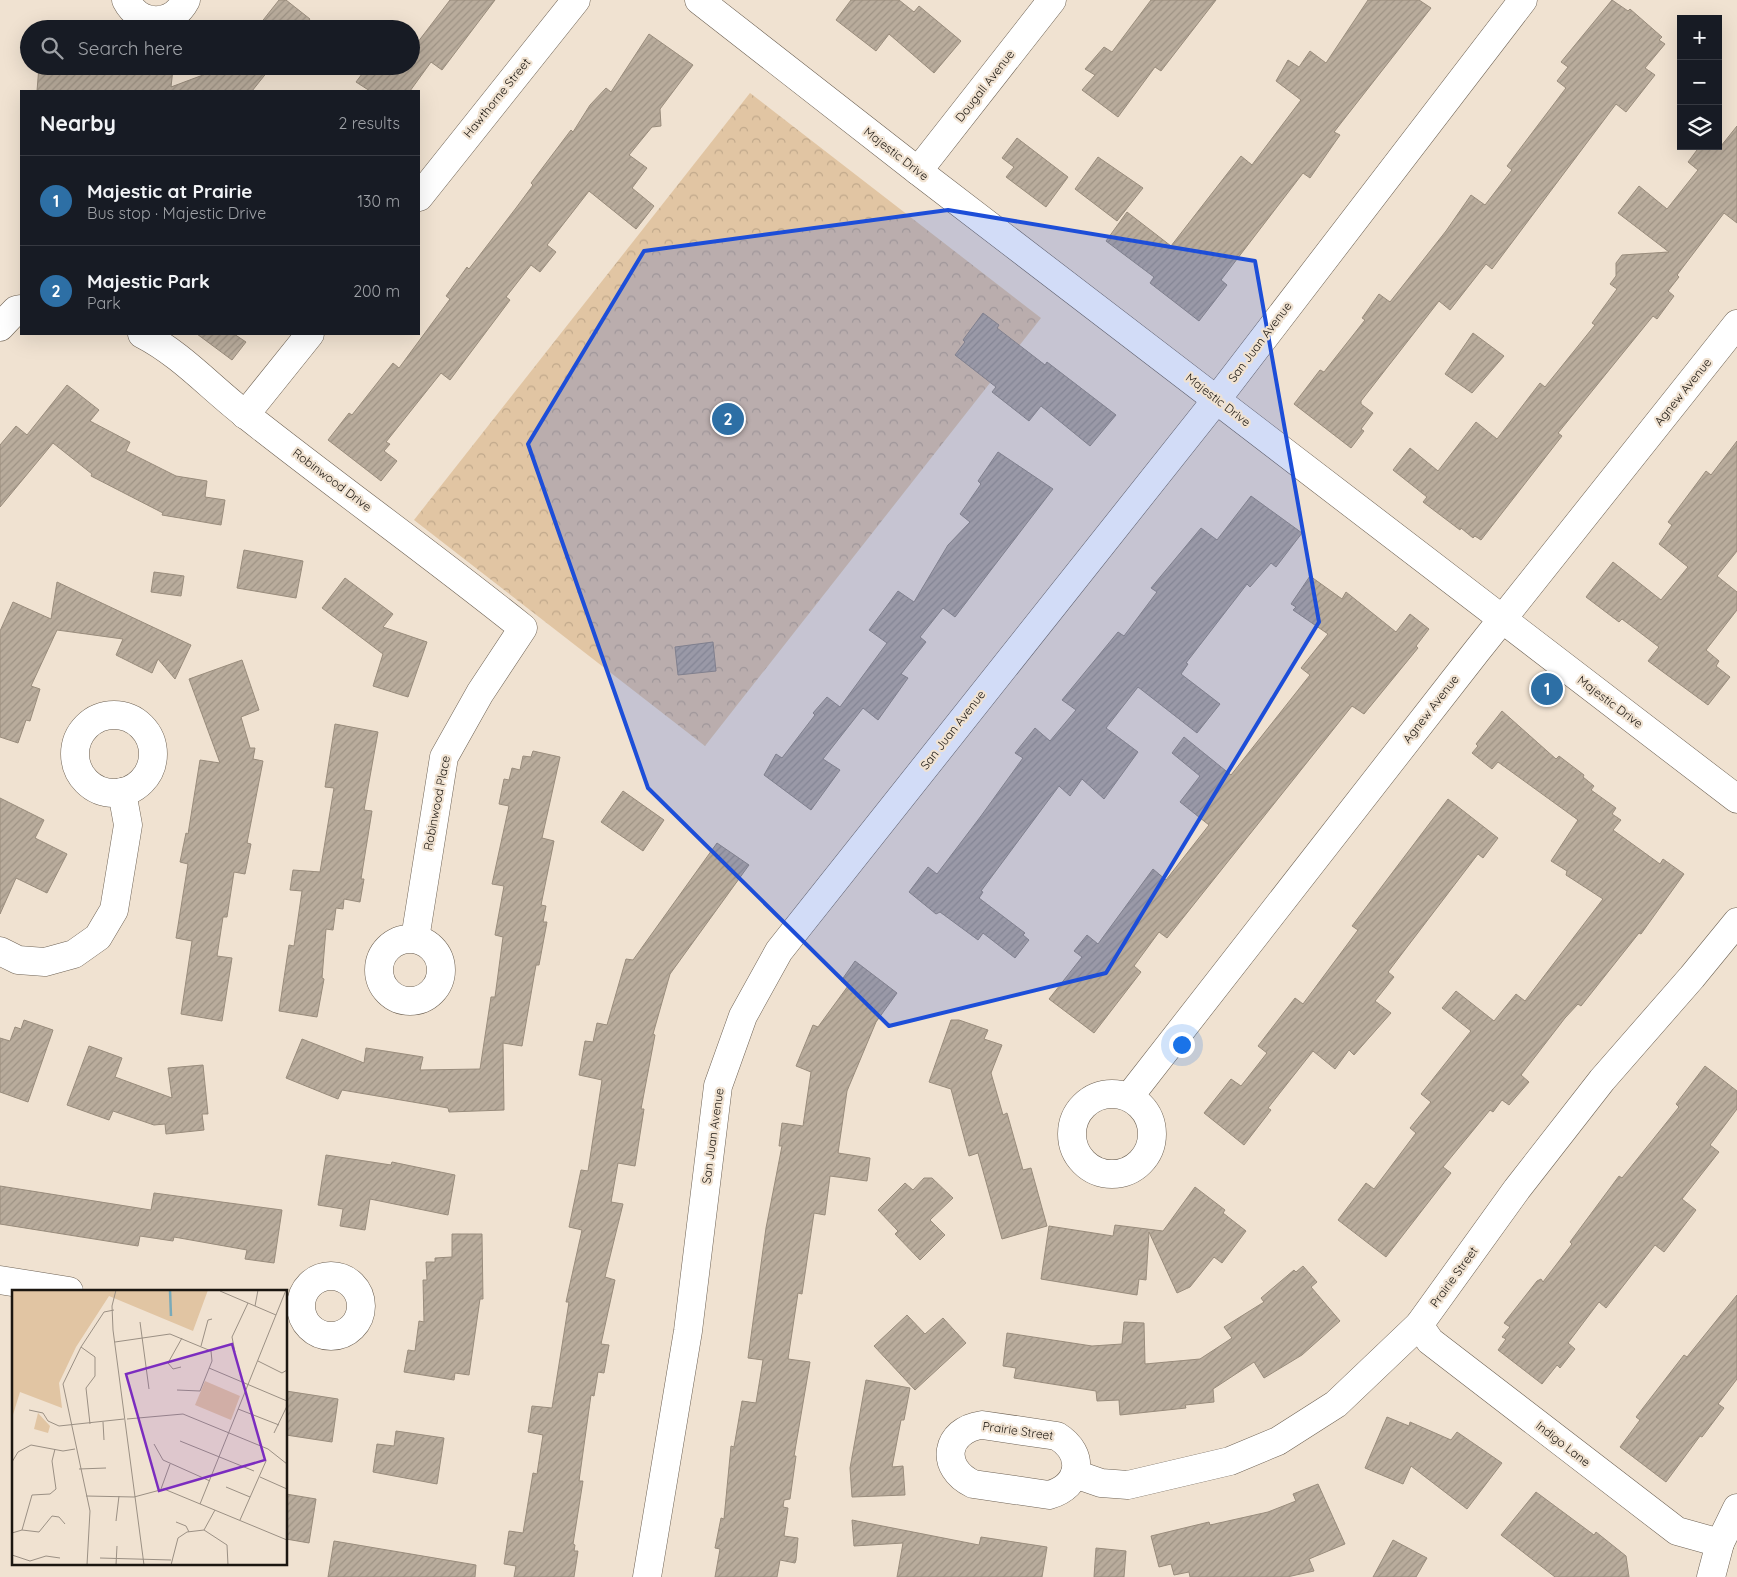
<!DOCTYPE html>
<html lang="en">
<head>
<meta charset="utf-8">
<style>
  body { margin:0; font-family:Quicksand,sans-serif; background:#242831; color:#f1f3f6 }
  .controls { position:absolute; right:15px; top:15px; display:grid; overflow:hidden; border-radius:0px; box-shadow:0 5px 20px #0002 }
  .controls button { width:45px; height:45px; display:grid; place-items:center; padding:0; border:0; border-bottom:1px solid #363941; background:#171b24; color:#f1f3f6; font:25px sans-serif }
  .you { position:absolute; left:1181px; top:1044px; width:18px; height:18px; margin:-12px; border:4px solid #fff; border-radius:50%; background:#1a73e8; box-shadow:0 0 0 8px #1a73e833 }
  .badge { display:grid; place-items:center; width:32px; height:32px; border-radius:50%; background:#2d6fa5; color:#fff; font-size:16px; font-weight:700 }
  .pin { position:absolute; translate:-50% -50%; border:2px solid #fff; box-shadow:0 1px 5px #0006 }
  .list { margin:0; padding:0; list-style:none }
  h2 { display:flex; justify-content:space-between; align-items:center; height:65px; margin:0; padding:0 20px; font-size:21px }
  h2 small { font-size:16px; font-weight:400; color:#9ea1a6 }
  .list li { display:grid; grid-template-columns:32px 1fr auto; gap:15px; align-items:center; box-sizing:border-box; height:90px; padding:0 20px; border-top:1px solid #363941 }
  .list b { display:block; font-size:19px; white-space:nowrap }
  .list p { margin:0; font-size:16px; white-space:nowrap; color:#9ea1a6 }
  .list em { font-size:16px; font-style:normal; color:#9ea1a6 }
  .icon { flex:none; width:28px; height:28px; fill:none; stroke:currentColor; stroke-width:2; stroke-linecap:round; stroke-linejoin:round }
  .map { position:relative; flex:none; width:1737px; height:1577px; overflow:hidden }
  .search { position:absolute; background:#171b24; box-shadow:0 5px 20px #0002; left:20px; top:20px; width:400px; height:55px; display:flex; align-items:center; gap:12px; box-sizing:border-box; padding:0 18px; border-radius:28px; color:#9ea1a6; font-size:19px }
  .panel { position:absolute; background:#171b24; box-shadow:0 5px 20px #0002; left:20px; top:90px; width:400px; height:245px; border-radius:0px }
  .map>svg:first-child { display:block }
  .park { fill:url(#park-crowns) }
  .building { fill:url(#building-hatch); stroke:#998c7c }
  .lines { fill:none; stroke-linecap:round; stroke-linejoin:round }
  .minor-casing { stroke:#6e6254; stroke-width:29 }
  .minor { stroke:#fff; stroke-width:28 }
  .marked { fill:#1d4ed8; fill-opacity:0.2; stroke:#1d4ed8; stroke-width:4; stroke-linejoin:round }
  .labels { text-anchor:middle; stroke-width:4.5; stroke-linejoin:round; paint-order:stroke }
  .street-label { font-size:12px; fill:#1b1610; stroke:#f0e2d1 }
  .inset-river { fill:none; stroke:#79aab9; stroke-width:2.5 }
  .inset-road { fill:none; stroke:#9b9084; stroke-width:1 }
  .view { fill:#7b2cbf; fill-opacity:0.15; stroke:#7b2cbf; stroke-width:2.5 }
  .inset-edge { fill:none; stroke:#1b1610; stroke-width:2.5 }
</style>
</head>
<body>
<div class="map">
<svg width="1737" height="1577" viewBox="0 0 1737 1577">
  <defs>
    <pattern id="park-crowns" width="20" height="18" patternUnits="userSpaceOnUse" patternTransform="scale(1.25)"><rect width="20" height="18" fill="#e1c5a3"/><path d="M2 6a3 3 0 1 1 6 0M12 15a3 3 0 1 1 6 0" fill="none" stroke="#c0a88b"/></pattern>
    <pattern id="building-hatch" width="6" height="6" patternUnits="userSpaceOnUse" patternTransform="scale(1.25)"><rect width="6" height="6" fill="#b9ac9c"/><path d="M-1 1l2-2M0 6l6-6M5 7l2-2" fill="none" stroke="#9e9385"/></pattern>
  </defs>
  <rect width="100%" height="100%" fill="#f0e2d1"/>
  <path class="park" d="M750,93l291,225 -336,428 -291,-226z"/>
  <g class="building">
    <path d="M279,0h7l24,19 -8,10h-46z"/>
    <path d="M450,0h45l-53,70 -11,-8 -21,29h-40l-14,-9 12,-16h43v-15z"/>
    <path d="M851,0h48l15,12 5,-6 42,35 -27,32 -45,-39 -13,17 -40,-31z"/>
    <path d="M1151,0h65l-55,71 -6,-4 -37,50 -36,-27 13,-15 -10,-6 19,-22 8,5z"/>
    <path d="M1368,0h51l12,8 -97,124 6,3 -30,43 -7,-5 -82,107 6,5 -28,36 -49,-38 4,-6 -48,-36 21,-29 44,34 70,-90 11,9 49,-65 -25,-19 12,-21 11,7 11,-16 16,12z"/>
    <path d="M1612,0l16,11 2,-2 32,28 -3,3 6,4 -20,24 10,7 -29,37 -10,-8 -124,165 -6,-5 -36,46 -11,-9 -78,100v3l12,9 -12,16 3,2 -13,17 -57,-44 26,-34 4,2 41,-52 -3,-2 17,-24 11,8 56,-71 25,-36 14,10 27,-35 -5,-4 59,-78 -9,-7 11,-14 -7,-5z"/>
    <path d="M649,34l44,31 -33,44 1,17 -9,1 -23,28 18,13 -15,20 22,18 -18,23 -47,-38 -42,54 9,7 -16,20 -9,-7 -25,32 4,3 -60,80 -9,-7 -55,69 4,2 -6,7 13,10 -16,20 -53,-41 21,-27 3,2 41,-52 6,5 51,-69 -4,-3 21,-29 2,2 47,-61 17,-23 -2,-2 40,-53 2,2 17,-27 16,-17 5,4z"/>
    <path d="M39,66h102l32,3 -2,18 56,-21h45l-20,25h-215z"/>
    <path d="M1737,126v97l-13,-10 -47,62 2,2 -11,14 6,5 -17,23 -4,-3 -95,117 4,3 -81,104 -6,-4 -2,2 -12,-10 -1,2 -37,-28 4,-5 -34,-27 17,-22 28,23 38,-49 21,17 43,-56 5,4 50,-62 -3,-2 25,-34 -7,-5 6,-8v-13l6,-8 47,-3 -51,-39 21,-27 28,23 31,-39 -10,-8 12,-16h21z"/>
    <path d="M1017,138l51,39 -22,30 -40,-30 8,-10 -12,-9z"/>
    <path d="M1098,157l45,31 -26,33 -42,-32z"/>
    <path d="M983,313l16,12 -2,3 48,37 2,-3 69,53 -26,31 -49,-40 -12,15 -37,-29 4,-5 -41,-32 10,-13 -2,-2z"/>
    <path d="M1473,333l31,23 -32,37 -27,-19z"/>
    <path d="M197,334h37l12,8 -14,18z"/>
    <path d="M67,385l32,25 -9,11 40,21 -4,9 50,25 31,5 -2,16 20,3 -4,25 -59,-10 1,-2 -72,-37 1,-2 -39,-31 -53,64v-62l16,-19 11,9z"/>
    <path d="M1737,441v110l-20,25 20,16v18l-31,40 13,11 -3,5 14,11 -22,28 -60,-44 11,-14 -37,-28 -3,3 -33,-25 27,-35 48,38 27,-33 -29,-23 13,-19 -4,-3 38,-51 5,4z"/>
    <path d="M998,452l55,37 -98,128 -12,-9 -23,29 6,5 -25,32 7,4 -30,42 -15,-12 -40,51 17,11 -29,40 -47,-35 12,-21 6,4 33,-43 -2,-2 14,-16 13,10 47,-64 -18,-13 29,-39 16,11 34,-57 22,-23 -10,-8 21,-30 -3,-3z"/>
    <path d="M1251,496l51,37 -26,34 -5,-4 -21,24 -3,-3 -61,79 2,1 -7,10 39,30 -23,29 -59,-46 -32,41 32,24 -34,47 -22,-20 -12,17 -11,-10 -78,105 2,1 -4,6 46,35 -2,2 6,5 -14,18 -32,-25 -5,7 -38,-28 -4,2 -27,-22 19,-25 9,7 44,-58 42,-58 -8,-5 20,-25 15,13 26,-31 -14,-10 56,-68 6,4 33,-44 -6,-4 50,-60 16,12z"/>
    <path d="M244,550l59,11 -7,37 -59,-10z"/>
    <path d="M154,572l30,4 -3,20 -30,-4z"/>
    <path d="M1310,576l32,23 4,-7 50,40 14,-18 19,15 -13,17 2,2 -54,66 -12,-8 -185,232 -8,-6 -25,34 7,6 -47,61 -45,-34 33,-42 -8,-6 13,-16 11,9 55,-75 13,11 43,-55 -29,-23 20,-26 -28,-23 12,-16 47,38 79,-100 -9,-7 27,-34 -35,-24 3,-3 -5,-3z"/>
    <path d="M345,578l48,36 -10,13 44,15 -19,55 -35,-11 10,-32 -61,-46z"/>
    <path d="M57,582l134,63 -16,34 -17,-20 -6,14 -36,-18 7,-16 -66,-9 -26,56 9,3 -10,32 -4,-1 -8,23 -18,-6v-106l13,-29 38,17z"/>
    <path d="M713,642l3,29 -38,4 -3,-28z"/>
    <path d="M242,660l17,50 -18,7 9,31h5l-2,11 10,2 -16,82 4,1 -6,30 -11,-2 -7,45h-4l-6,39 15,2 -10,63 -41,-7 11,-73 -16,-3 12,-74 -8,-2 6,-29 2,1 12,-74 20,3 -31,-84z"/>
    <path d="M1502,711l54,48 3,-3 25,19 -1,2 11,9 -3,4 25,18 -4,6 9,6 -8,10 47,34 3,-5 21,15 -43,60 -2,-1 -58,73 -3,-2 -13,14 -44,57 8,7 -20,23 -7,-5 -9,12 -3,-2 -47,57 8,6 -65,84 -48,-37 28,-37 8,6 42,-56 -6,-5 21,-26 -10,-8 50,-63 -29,-23 14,-17 38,30 22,-27 9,7 78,-102 -37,-24 1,-4 -16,-10 27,-41 -80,-58 -6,7 -20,-16 6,-7 -2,-2z"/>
    <path d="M335,724l43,8 -14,78 8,1 -11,68h3l-4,23 -16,-3 -1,10 -7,-1 -3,22 -7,-1 -4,49 2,1 -7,38 -38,-6 10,-66 5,1 8,-55 -12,-1 3,-20 27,2 14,-84 -9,-1z"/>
    <path d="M533,751l27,6 -18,81 12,3 -13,64 5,1 -3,16h4l-8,43h-3l-14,81 -19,-3 1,67 -55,2 -1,-4 -106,-18 -4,9 -52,-21 16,-39 62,24 2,-15 57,9 -3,13 60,-1 11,-72h4l8,-60 -8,-2 9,-49 -12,-2 17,-78 -10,-2 5,-25 5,1 3,-12 8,2 3,-14 8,1z"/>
    <path d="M623,791l41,29 -21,31 -42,-29z"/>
    <path d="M0,798l44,22 -9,18 32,16 -20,39 -31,-15 -16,36z"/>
    <path d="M1448,799l50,39 -15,20 -5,-4 -90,118 6,5 -19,24 16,12 -37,42 -5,-5 -14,19 -22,-18 -45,57 3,2 -27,35 -40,-32 27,-34 10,7 26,-33 -9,-7 37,-48 8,6 55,-74 -6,-4z"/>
    <path d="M717,843l32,22 -79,109 -17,60 2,1 -14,74h3l-9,57 -17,-3 -7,39 12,2 -18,73 10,3 -14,64 8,1 -5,28 -6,-1 -4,24 -3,-1 -12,86h4l-10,63 2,1 -1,6h4l-4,26h-60l2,-11 -12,-2 5,-33 14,2 10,-60 4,1 6,-39 -15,-3 4,-26 20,2 17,-106h-3l16,-72 -13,-3 12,-57 7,1 14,-91 -23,-5 6,-34 8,1 4,-19 10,2 19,-66 7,1z"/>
    <path d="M855,961l42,32 -21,29 -29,69 -9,62 32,5 -3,23 -37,-5 -5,39 -11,-2 -12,81 -4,-1 -10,66 22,3 -16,94h2l-6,43 -6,1 -1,7 5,1 -4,28 14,2 -2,22 -1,3 -15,-3 -3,17h-62l5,-28 -5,-1 6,-30 3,1 7,-73 3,1 8,-46 14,2 7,-43 -15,-2 18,-130 16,-82h-3l3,-23 21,3 8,-54 -15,-6 17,-41 5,2 30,-41 -7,-5z"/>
    <path d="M24,1020l29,10 -25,72 -28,-10v-54l10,3 5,-14 6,2z"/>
    <path d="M951,1020h8l29,10 -4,9 18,6 -11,28 12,42 4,-2 16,57 8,-2 16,58 -45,13 -24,-86 -9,3 -18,-67 -22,-7z"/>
    <path d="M89,1046l33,12 -7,19 57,21 -4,-30 35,-3 5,49h-6l2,16 -38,4 -1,-10 -11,1 -41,-14 -4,9 -42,-15z"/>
    <path d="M1705,1066l32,25v18l-27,36 9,7 -37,47 14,11 -32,42 -9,-7 -49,63 -7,-6 -31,41 7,6 -15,19 -3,-3 -15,19 -44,-34 8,-11 -4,-2 8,-10 -6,-4 33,-42 4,-2 2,3 29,-38 -2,-2 49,-66 3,2 57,-71 -3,-3z"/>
    <path d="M326,1155l65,10 1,-3 63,13 -7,40 -78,-16 -5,31 -25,-4 3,-17 -25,-4z"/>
    <path d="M924,1178h8l21,20 -23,22 15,15 -25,25 -25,-26 3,-3 -20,-21 27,-27 8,7z"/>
    <path d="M0,1186l151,24 3,-17 128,17 -8,53 -29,-4 2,-9 -73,-13 -1,4 -33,-5 -2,10 -138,-22z"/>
    <path d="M1195,1187l30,23 -2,3 23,18 -24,32 -8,-6 -24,30 -13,6 -28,-61 -3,48 -7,-1 -2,16 -96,-16 8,-53 64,10 2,-11 48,6z"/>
    <path d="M452,1234h30l1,65h-3l-11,76 -14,-2 -1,7 -50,-8 4,-22 7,1 4,-30 5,1 -1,-42h4l-1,-18h9v-4l17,-1z"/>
    <path d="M1303,1266l14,16 -6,5 29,34 -38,34 -38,23 -10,-16 -41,27 1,13 -29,3 1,3 -66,7 -1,-15 -22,1 -1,-10 -82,-13 2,-10 -13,-2 4,-33 85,13 30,-2 2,-22 20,1 1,41 55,-5 32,-21 -8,-11 40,-25 -3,-4 33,-28 2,2z"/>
    <path d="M1737,1295v84l-19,25 6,4 -22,29 -2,-1 -34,46 -46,-35 20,-27 -4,-3 48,-62 3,2z"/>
    <path d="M907,1315l18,19 18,-16 23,25 -51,47 -41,-44z"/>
    <path d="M866,1380l44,8 -6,32h-3l-9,47 11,-1 2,29 -53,2 -2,-29z"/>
    <path d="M286,1391l52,8 -6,43 -46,-7z"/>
    <path d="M1387,1417l22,9 1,-4 41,18 6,-8 45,31 -35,46 -56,-43 -8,18 -38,-16z"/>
    <path d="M396,1431l48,7 -7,46 -64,-12 4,-28 17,2z"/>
    <path d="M1318,1484l27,60 -36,15 5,12 -27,6h-97l-1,-5 -15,3 -3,-11 -12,3 -8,-31 58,-14 1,3 58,-13 28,-11 -3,-7z"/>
    <path d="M1536,1492l58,43 2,-3 30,24 3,21h-74l-54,-42z"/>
    <path d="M286,1494l30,5 -7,44 -23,-4z"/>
    <path d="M852,1520l127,25 2,-8 66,10 -5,30h-145l6,-34 -49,3z"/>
    <path d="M1393,1540l34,18 -11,19h-43z"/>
    <path d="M334,1541l142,24 -1,12h-147z"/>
    <path d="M1096,1548l30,3 -2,26h-30z"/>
  </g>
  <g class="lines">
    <g class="minor-casing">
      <g id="minor">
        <path d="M126,0c14,27 46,27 60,0"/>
        <path d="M699,0l219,171 819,628"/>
        <path d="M918,171l134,-171"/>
        <path d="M419,197l157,-197"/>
        <path d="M0,327l16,-17 5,-1"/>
        <path d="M142,334c39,20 69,54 104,81 91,72 186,140 277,213l-43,65 -36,64 -29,182"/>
        <path d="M245,415l65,-81"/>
        <circle cx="114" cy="754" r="39"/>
        <circle cx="410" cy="970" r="31"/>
        <path d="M0,951l18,9 27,2 29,-8 24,-17 16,-27 14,-85 -6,-33"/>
        <circle cx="1112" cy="1134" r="40"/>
        <path d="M1129,1097l347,-445 261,-328"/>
        <circle cx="331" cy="1306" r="30"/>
        <path d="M0,1280l69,11"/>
        <path d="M1419,1325l11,16 247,190 43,12"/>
        <path d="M982,1425l75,11c29,18 24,50 -8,59l-76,-11c-34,-16 -28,-54 9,-59z"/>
        <path d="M1075,1474l26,9 27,2 102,-24 48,-20 58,-37 83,-79 98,-136 85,-109 90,-103 45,-55"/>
        <path d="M647,1577l41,-246 30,-245 25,-70 36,-65 438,-552 306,-399"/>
        <path d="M1711,1577l9,-34 17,-35"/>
      </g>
    </g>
    <use href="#minor" class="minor"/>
  </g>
  <path class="marked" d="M948,210l307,51 64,361 -213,351 -217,53 -241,-238 -120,-344 116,-193z"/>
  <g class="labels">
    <g class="street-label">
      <text transform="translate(985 86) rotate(-52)" y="4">Dougall Avenue</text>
      <text transform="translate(497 98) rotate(-51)" y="4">Hawthorne Street</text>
      <text transform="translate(896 154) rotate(38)" y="4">Majestic Drive</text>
      <text transform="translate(1260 342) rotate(-53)" y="4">San Juan Avenue</text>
      <text transform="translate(1683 392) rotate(-51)" y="4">Agnew Avenue</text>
      <text transform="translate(1218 400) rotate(38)" y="4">Majestic Drive</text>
      <text transform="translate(332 480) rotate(37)" y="4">Robinwood Drive</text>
      <text transform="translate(1610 702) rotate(37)" y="4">Majestic Drive</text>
      <text transform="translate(1431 709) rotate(-52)" y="4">Agnew Avenue</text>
      <text transform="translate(953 730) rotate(-52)" y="4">San Juan Avenue</text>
      <text transform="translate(437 803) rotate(-79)" y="4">Robinwood Place</text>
      <text transform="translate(713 1136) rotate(-82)" y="4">San Juan Avenue</text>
      <text transform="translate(1454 1277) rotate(-54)" y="4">Prairie Street</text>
      <text transform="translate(1018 1431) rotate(8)" y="4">Prairie Street</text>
      <text transform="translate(1563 1444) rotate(38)" y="4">Indigo Lane</text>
    </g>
  </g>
  <g transform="translate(12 1290)">
    <rect width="275" height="275" fill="#f0e2d1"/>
    <path d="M0,0h196l-15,41 -84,-35 -33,51 -17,36 3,25 -42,-16 -8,26zM193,91l35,15 -9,24 -36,-15zM26,123l12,13 -2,7 -14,-4z" fill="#e1c5a3"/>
    <path class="inset-river" d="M158,0l1,26"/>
    <path class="inset-road" d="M104,0l-4,16 1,24 31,235M208,1l56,24M243,16l3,-16M128,32l9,67M103,52l55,-8 41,17 1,10 -12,30 -23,-1M189,56l7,-26 4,-1M69,57l14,10v19l-9,12 4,36M223,62l-3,-15 16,-34M246,71l24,12 5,-3M169,77l-8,2 -5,-6 14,-25M197,78l78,33M226,119l41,16M17,120l14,3 5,8 11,5 65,-7M115,129l56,-5 85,35 19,15M91,132l1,18M262,143l13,-27M168,151l74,30M142,154l9,16 47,21M0,172l6,-10 13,-7 32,6 12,-2M67,179l27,-1M248,187l27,12M214,197l24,10M149,199l9,-25M74,206l48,1 30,-8 123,51M188,214l86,-214M228,230l26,-59M104,231l3,-25M164,232l10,4 3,6M10,240l17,2 13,-16 7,1 6,7M192,240l23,15 1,20M0,243l10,-3 10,-35 18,-1 6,-5 -4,-28 3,-12M0,265l18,6 16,-5 14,2M88,268l71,2M75,275l3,-54 -27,-127 18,-37 23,-35 10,-2M104,275l1,-19M159,275l7,-27 9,-6 17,-2 11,-20"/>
    <path class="view" d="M220,54l33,116 -106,31 -33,-117z"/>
    <rect width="275" height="275" class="inset-edge"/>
  </g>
</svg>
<div class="controls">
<button>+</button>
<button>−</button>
<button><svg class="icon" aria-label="layers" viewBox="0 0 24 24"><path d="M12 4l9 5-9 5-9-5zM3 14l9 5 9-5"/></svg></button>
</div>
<div class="you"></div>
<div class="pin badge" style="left:1547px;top:689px">1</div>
<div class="pin badge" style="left:728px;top:419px">2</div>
<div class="search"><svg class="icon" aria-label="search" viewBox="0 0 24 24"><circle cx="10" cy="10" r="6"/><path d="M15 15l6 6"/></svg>Search here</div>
<section class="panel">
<h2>Nearby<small>2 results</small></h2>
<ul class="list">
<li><span class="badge">1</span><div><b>Majestic at Prairie</b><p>Bus stop · Majestic Drive</p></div><em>130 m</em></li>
<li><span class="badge">2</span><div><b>Majestic Park</b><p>Park</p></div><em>200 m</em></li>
</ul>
</section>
</div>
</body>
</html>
